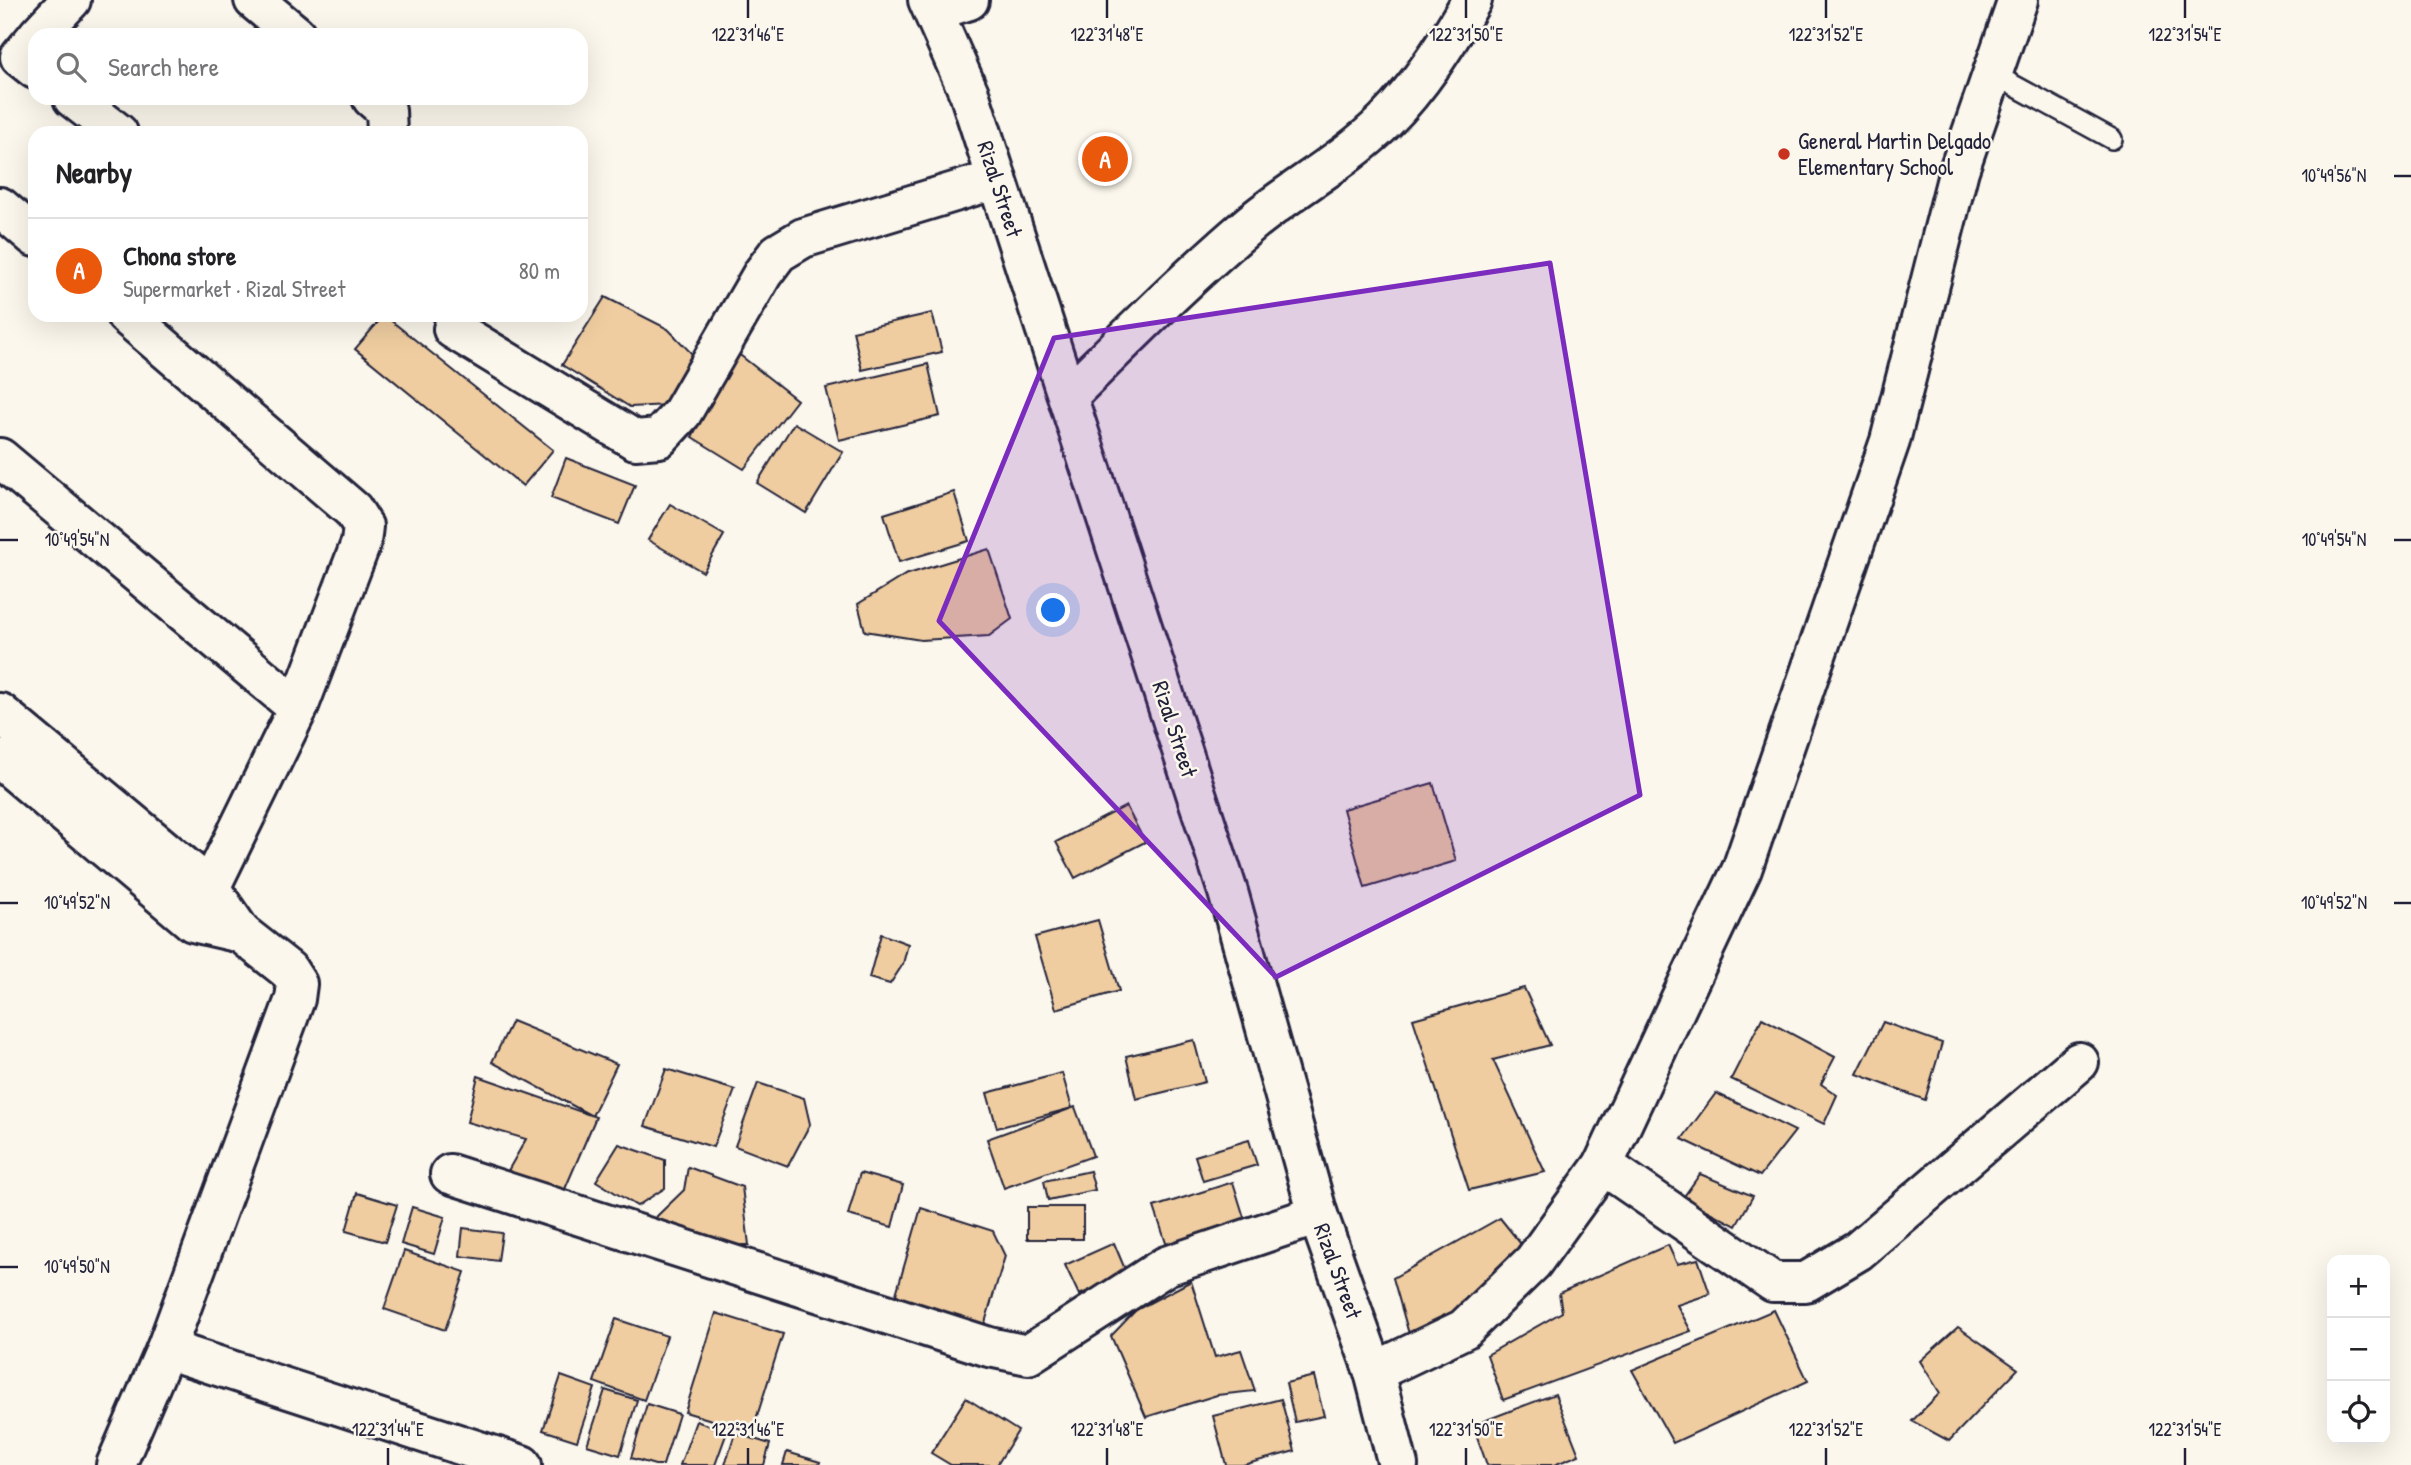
<!DOCTYPE html>
<html lang="en">
<head>
<meta charset="utf-8">
<style>
  body { margin:0; font-family:"Patrick Hand",sans-serif; background:#f6f6f6; color:#202124 }
  .controls { position:absolute; right:21px; bottom:21px; display:grid; overflow:hidden; border-radius:14px; box-shadow:0 7px 28px #0002 }
  .controls button { width:63px; height:63px; display:grid; place-items:center; padding:0; border:0; border-bottom:2px solid #e0e0e0; background:#fff; color:#202124; font:35px sans-serif }
  .you { position:absolute; left:1054px; top:611px; width:24px; height:24px; margin:-18px; border:5px solid #fff; border-radius:50%; background:#1a73e8; box-shadow:0 0 0 10px #1a73e833 }
  .badge { display:grid; place-items:center; width:46px; height:46px; border-radius:50%; background:#ea580c; color:#fff; font-size:23px; font-weight:700 }
  .pin { position:absolute; translate:-50% -50%; border:4px solid #fff; box-shadow:0 2px 7px #0006 }
  .list { margin:0; padding:0; list-style:none }
  h2 { display:flex; justify-content:space-between; align-items:center; height:91px; margin:0; padding:0 28px; font-size:30px }
  h2 small { font-size:23px; font-weight:400; color:#757577 }
  .list li { display:grid; grid-template-columns:46px 1fr auto; gap:21px; align-items:center; box-sizing:border-box; height:105px; padding:0 28px; border-top:2px solid #e0e0e0 }
  .list b { display:block; font-size:26px; white-space:nowrap }
  .list p { margin:0; font-size:23px; white-space:nowrap; color:#757577 }
  .list em { font-size:23px; font-style:normal; color:#757577 }
  .icon { flex:none; width:38px; height:38px; fill:none; stroke:currentColor; stroke-width:2; stroke-linecap:round; stroke-linejoin:round }
  .map { position:relative; flex:none; width:2411px; height:1465px; overflow:hidden }
  .search { position:absolute; background:#fff; box-shadow:0 7px 28px #0002; left:28px; top:28px; width:560px; height:77px; display:flex; align-items:center; gap:18px; box-sizing:border-box; padding:0 24px; border-radius:21px; color:#757577; font-size:26px }
  .panel { position:absolute; background:#fff; box-shadow:0 7px 28px #0002; left:28px; top:126px; width:560px; height:196px; border-radius:21px }
  .map>svg:first-child { display:block }
  .building { fill:#efcda0; stroke:#22223b; stroke-width:2 }
  .lines { fill:none; stroke-linecap:round; stroke-linejoin:round }
  .service-casing { stroke:#22223b; stroke-width:24 }
  .minor-casing { stroke:#22223b; stroke-width:44 }
  .primary-casing { stroke:#22223b; stroke-width:44 }
  .service { stroke:#fbf7ec; stroke-width:19 }
  .minor { stroke:#fbf7ec; stroke-width:38 }
  .primary { stroke:#fbf7ec; stroke-width:38 }
  .marked { fill:#7b2cbf; fill-opacity:0.2; stroke:#7b2cbf; stroke-width:5; stroke-linejoin:round }
  .ticks { fill:none; stroke:#22223b; stroke-width:2.5 }
  .poi-dot { fill:#c8321e; stroke:#fbf7ec; stroke-width:2.5 }
  .labels { text-anchor:middle; stroke-width:5; stroke-linejoin:round; paint-order:stroke }
  .poi-label { font-size:23px; fill:#22223b; stroke:#fbf7ec; text-anchor:start }
  .street-label { font-size:23px; fill:#22223b; stroke:#fbf7ec }
  .ticks-label { font-size:18px; text-anchor:middle; fill:#22223b; stroke:#fbf7ec; stroke-width:5; stroke-linejoin:round; paint-order:stroke }
</style>
</head>
<body>
<div class="map">
<svg width="2411" height="1465" viewBox="0 0 2411 1465">
  <rect width="100%" height="100%" fill="#fbf7ec"/>
  <filter id="ink" filterUnits="userSpaceOnUse"><feTurbulence type="fractalNoise" baseFrequency=".0143" numOctaves="2"/><feDisplacementMap in="SourceGraphic" scale="14" xChannelSelector="R" yChannelSelector="G"/><feConvolveMatrix kernelMatrix="1 2 1 2 8 2 1 2 1" color-interpolation-filters="sRGB"/></filter>
  <g filter="url(#ink)">
    <g class="building">
      <path d="M605,297l63,32 30,31 -30,45 -38,2 -68,-42z"/>
      <path d="M932,313l10,39 -80,18 -9,-39z"/>
      <path d="M384,315l169,135 -30,36 -168,-137z"/>
      <path d="M736,352l61,48 -53,69 -52,-32z"/>
      <path d="M928,364l12,52 -101,24 -13,-52z"/>
      <path d="M794,423l49,29 -37,61 -49,-30z"/>
      <path d="M566,458l69,27 -16,39 -68,-26z"/>
      <path d="M954,492l15,49 -70,21 -15,-48z"/>
      <path d="M670,504l54,31 -21,37 -55,-32z"/>
      <path d="M989,549l23,70 -23,17 -68,4 -56,-9 -7,-27 47,-29z"/>
      <path d="M1433,783l23,78 -91,27 -22,-79z"/>
      <path d="M1126,806l19,36 -70,36 -19,-36z"/>
      <path d="M1098,920l21,71 -63,18 -21,-72z"/>
      <path d="M881,934l27,10 -5,20 -13,20 -21,-6z"/>
      <path d="M1524,988l26,57 -57,15 52,112 -76,18 -56,-171z"/>
      <path d="M1762,1018l73,39 -14,27 16,11 -13,29 -93,-45z"/>
      <path d="M512,1021l105,43 -25,52 -100,-54z"/>
      <path d="M1883,1022l59,21 -17,57 -68,-26z"/>
      <path d="M1194,1040l11,42 -69,17 -10,-43z"/>
      <path d="M666,1069l69,21 -22,57 -68,-21z"/>
      <path d="M1062,1073l10,35 -75,20 -10,-35z"/>
      <path d="M478,1076l118,41 -34,79 -61,-13 25,-44 -59,-17z"/>
      <path d="M758,1083l46,15 6,26 -22,42 -53,-20z"/>
      <path d="M1716,1093l79,38 -35,45 -78,-37z"/>
      <path d="M1075,1107l18,49 -89,32 -17,-49z"/>
      <path d="M1249,1140l8,25 -54,16 -8,-25z"/>
      <path d="M619,1144l46,16v28l-28,18 -41,-25z"/>
      <path d="M688,1167l54,20 7,58h-27l-68,-26 30,-29z"/>
      <path d="M1090,1171l5,19 -47,10 -4,-19z"/>
      <path d="M860,1173l43,12 -11,42 -44,-12z"/>
      <path d="M1700,1174l53,22 -17,30 -53,-28z"/>
      <path d="M1233,1182l14,45 -78,25 -15,-45z"/>
      <path d="M357,1193l40,12 -12,37 -39,-11z"/>
      <path d="M412,1207l33,10 -11,37 -33,-10z"/>
      <rect x="1027" y="1207" width="56" height="32"/>
      <path d="M921,1208l72,23 12,25 -21,70 -44,-4 -44,-28z"/>
      <path d="M1500,1218l25,31 -52,53 -64,32 -16,-56z"/>
      <path d="M463,1228l39,5 -4,28 -38,-5z"/>
      <path d="M1114,1243l13,31 -48,21 -14,-30z"/>
      <path d="M1668,1245l9,19 21,-5 12,35 -33,11 14,26 -188,69 -16,-45 75,-43 -3,-19z"/>
      <path d="M404,1251l61,21 -20,58 -61,-21z"/>
      <path d="M1191,1281l24,76 26,-7 14,41 -38,4 -71,22 -35,-81 25,-26z"/>
      <path d="M1774,1310l34,71 -135,62 -41,-73z"/>
      <path d="M716,1313l67,21 -31,98 -67,-20z"/>
      <path d="M616,1319l51,17 -23,64 -50,-18z"/>
      <path d="M1958,1327l60,42 -69,72 -37,-20 28,-28 -20,-32z"/>
      <path d="M561,1376l34,12 -18,53 -34,-11z"/>
      <path d="M1314,1376l10,40 -29,6 -9,-39z"/>
      <path d="M605,1390l32,10 -17,55 -33,-10z"/>
      <path d="M1555,1394l24,61 -25,10h-67l-14,-40z"/>
      <path d="M966,1398l52,33 -21,34h-46l-20,-12z"/>
      <path d="M1281,1399l14,52 -52,14h-17l-13,-49z"/>
      <path d="M647,1404l32,10 -16,51h-8l-24,-7z"/>
      <path d="M696,1421l31,11 -12,33h-35z"/>
      <path d="M735,1433l35,11 -6,21h-39z"/>
      <path d="M787,1452l33,10 -1,3h-36z"/>
    </g>
    <g class="lines">
      <g class="service-casing">
        <path id="service" d="M1993,74l119,65"/>
      </g>
      <g class="minor-casing">
        <g id="minor">
          <path d="M254,0l42,35"/>
          <path d="M934,11l35,-11"/>
          <path d="M38,35l33,-35"/>
          <path d="M35,39l-15,18 15,12"/>
          <path d="M73,98l45,35"/>
          <path d="M372,98l14,12 1,23"/>
          <path d="M0,207l35,30"/>
          <path d="M126,315l227,195 10,16 -2,17 -63,165 -88,180 -23,28"/>
          <path d="M453,329l182,111 24,-2 23,-25 81,-140 15,-20 25,-15 194,-59"/>
          <path d="M1068,396c59,-58 118,-118 182,-172 43,-36 95,-63 135,-103 36,-36 62,-78 87,-121"/>
          <path d="M0,458l298,250"/>
          <path d="M0,713l210,175 31,45 -48,-11 -193,-163"/>
          <path d="M1603,1165l170,117h33l52,-31 221,-189"/>
          <path d="M450,1174l539,173 39,8 138,-89 152,-51"/>
          <path d="M166,1349l356,116"/>
          <path d="M1374,1372l90,-43 69,-67 70,-97 61,-131 78,-165 148,-428 69,-271 59,-170"/>
          <path d="M116,1465l50,-116 129,-350 2,-15 -9,-14 -47,-37"/>
        </g>
      </g>
      <g class="primary-casing">
        <path id="primary" d="M928,0l41,93 259,799 90,323 56,157 24,93"/>
      </g>
      <use href="#service" class="service"/>
      <use href="#minor" class="minor"/>
      <use href="#primary" class="primary"/>
    </g>
  </g>
  <path class="marked" d="M1550,263l90,532 -364,182 -337,-356 115,-283z"/>
  <path class="ticks" d="M748,0v18M1107,0v18M1466,0v18M1826,0v18M2185,0v18M2394,176h17M0,540h18M2394,540h17M0,903h18M2394,903h17M0,1267h18M388,1448v17M748,1448v17M1107,1448v17M1466,1448v17M1826,1448v17M2185,1448v17"/>
  <circle class="poi-dot" cx="1784" cy="154" r="7"/>
  <g class="labels">
    <g class="poi-label">
      <text x="1798" y="149">General Martin Delgado<tspan x="1798" dy="26">Elementary School</tspan></text>
    </g>
    <g class="street-label">
      <text transform="translate(1000 189) rotate(72)" y="8">Rizal Street</text>
      <text transform="translate(1175 729) rotate(72)" y="8">Rizal Street</text>
      <text transform="translate(1338 1271) rotate(70)" y="8">Rizal Street</text>
    </g>
  </g>
  <g class="ticks-label">
    <text x="748" y="41">122°31'46"E</text>
    <text x="1107" y="41">122°31'48"E</text>
    <text x="1466" y="41">122°31'50"E</text>
    <text x="1826" y="41">122°31'52"E</text>
    <text x="2185" y="41">122°31'54"E</text>
    <text x="2334" y="182">10°49'56"N</text>
    <text x="77" y="546">10°49'54"N</text>
    <text x="2334" y="546">10°49'54"N</text>
    <text x="77" y="909">10°49'52"N</text>
    <text x="2334" y="909">10°49'52"N</text>
    <text x="77" y="1273">10°49'50"N</text>
    <text x="388" y="1436">122°31'44"E</text>
    <text x="748" y="1436">122°31'46"E</text>
    <text x="1107" y="1436">122°31'48"E</text>
    <text x="1466" y="1436">122°31'50"E</text>
    <text x="1826" y="1436">122°31'52"E</text>
    <text x="2185" y="1436">122°31'54"E</text>
  </g>
</svg>
<div class="controls">
<button>+</button>
<button>−</button>
<button><svg class="icon" aria-label="locate" viewBox="0 0 24 24"><circle cx="12" cy="12" r="6"/><path d="M12 2v4M12 18v4M2 12h4M18 12h4"/></svg></button>
</div>
<div class="you"></div>
<div class="pin badge" style="left:1105px;top:159px">A</div>
<div class="search"><svg class="icon" aria-label="search" viewBox="0 0 24 24"><circle cx="10" cy="10" r="6"/><path d="M15 15l6 6"/></svg>Search here</div>
<section class="panel">
<h2>Nearby<small></small></h2>
<ul class="list">
<li><span class="badge">A</span><div><b>Chona store</b><p>Supermarket · Rizal Street</p></div><em>80 m</em></li>
</ul>
</section>
</div>
</body>
</html>
